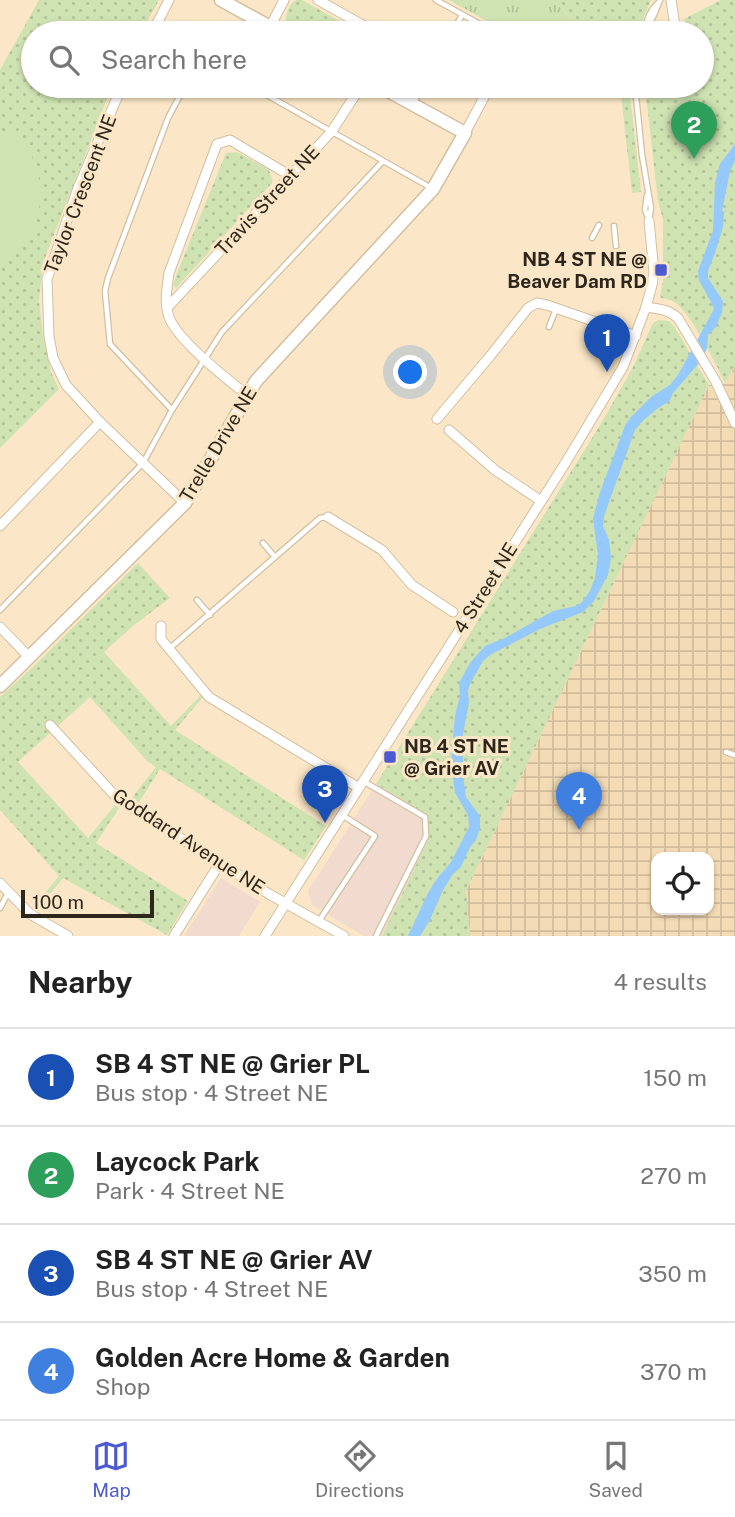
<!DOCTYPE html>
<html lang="en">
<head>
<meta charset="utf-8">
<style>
  body { margin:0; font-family:"Public Sans",sans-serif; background:#f2f2f2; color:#222 }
  .controls { position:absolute; right:21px; bottom:21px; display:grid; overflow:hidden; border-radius:14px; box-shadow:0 2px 5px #0004 }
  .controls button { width:63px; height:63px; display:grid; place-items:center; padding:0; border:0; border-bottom:2px solid #e0e0e0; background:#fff; color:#222; font:35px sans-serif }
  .scale { position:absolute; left:21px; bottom:18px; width:133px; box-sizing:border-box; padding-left:7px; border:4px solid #2d261a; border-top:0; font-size:19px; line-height:24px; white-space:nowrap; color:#2d261a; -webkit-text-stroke:5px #fbe7c7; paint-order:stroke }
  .you { position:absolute; left:411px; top:373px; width:24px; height:24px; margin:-18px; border:5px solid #fff; border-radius:50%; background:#1a73e8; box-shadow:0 0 0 10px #1a73e833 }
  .badge { display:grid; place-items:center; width:46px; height:46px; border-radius:50%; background:#4c5acf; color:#fff; font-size:23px; font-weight:700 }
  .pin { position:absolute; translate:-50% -58px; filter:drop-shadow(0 2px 4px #0008) }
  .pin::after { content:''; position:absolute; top:37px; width:24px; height:21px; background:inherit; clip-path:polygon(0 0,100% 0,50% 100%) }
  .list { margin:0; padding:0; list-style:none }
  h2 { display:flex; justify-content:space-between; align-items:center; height:91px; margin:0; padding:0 28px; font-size:30px }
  h2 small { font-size:23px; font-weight:400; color:#767676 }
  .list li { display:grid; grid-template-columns:46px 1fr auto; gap:21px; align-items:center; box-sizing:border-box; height:98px; padding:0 28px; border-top:2px solid #e0e0e0 }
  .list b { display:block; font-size:26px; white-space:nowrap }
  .list p { margin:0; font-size:23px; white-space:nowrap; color:#767676 }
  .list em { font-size:23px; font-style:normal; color:#767676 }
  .icon { flex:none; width:38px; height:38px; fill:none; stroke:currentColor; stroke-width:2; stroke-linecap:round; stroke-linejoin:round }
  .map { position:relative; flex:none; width:735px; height:936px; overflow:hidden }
  .search { position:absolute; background:#fff; box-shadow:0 2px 5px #0004; left:21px; right:21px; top:21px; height:77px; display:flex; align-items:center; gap:18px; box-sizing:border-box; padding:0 24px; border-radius:38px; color:#767676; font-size:26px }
  .sheet { height:483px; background:#fff }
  nav { display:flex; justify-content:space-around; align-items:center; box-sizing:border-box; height:98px; border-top:2px solid #e0e0e0; background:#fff; font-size:19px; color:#767676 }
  nav a { display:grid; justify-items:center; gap:4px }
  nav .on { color:#4c5acf }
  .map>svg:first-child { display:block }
  .commercial { fill:#f1dace }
  .industrial { fill:url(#industrial-grid); fill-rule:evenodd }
  .grass { fill:url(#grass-tufts) }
  .park { fill:url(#park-dots) }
  .garden { fill:#cfe2b2 }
  .water { fill:#95c9fc }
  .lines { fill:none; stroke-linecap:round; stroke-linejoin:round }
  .lane-casing { stroke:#d2bfa0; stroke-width:7 }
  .street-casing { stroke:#d2bfa0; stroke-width:11 }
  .secondary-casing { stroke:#d2bfa0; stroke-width:15 }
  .lane { stroke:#fff; stroke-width:4.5 }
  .street { stroke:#fff; stroke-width:9 }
  .secondary { stroke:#fff; stroke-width:12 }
  .poi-dot { fill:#4c5acf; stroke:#fbe7c7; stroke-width:2.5 }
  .labels { text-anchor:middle; stroke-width:6; stroke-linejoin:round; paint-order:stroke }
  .street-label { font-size:19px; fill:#2d261a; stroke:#fbe7c7 }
  .poi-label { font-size:19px; font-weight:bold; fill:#2d261a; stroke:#fbe7c7; text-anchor:end }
</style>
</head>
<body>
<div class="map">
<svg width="735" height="936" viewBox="0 0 735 936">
  <defs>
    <pattern id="industrial-grid" width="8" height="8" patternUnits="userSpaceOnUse" patternTransform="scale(1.75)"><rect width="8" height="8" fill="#f3dbb5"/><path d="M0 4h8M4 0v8" fill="none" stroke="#d1bc9b"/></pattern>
    <pattern id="grass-tufts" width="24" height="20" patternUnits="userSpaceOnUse" patternTransform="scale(1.75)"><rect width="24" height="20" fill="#cfe2b2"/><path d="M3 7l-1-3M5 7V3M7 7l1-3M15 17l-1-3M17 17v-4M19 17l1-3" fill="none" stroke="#b2c298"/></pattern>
    <pattern id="park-dots" width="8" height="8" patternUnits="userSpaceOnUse" patternTransform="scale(1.75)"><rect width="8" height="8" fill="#cfe2b2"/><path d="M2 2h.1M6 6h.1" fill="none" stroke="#b2c298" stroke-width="1.8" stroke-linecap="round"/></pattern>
  </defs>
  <rect width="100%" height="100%" fill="#fbe7c7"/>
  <g class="commercial">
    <path d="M376,784l53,32 1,20 -48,100h-18l-52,-31 -4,-14z"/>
    <path d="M221,878l39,24 -21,34h-55z"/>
  </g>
  <path class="industrial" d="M735,366v570h-265l-4,-45 243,-506 16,-2zM656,857h53v53h-53z"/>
  <path class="grass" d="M449,0h103l36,33h-80z"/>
  <g class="park">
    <path d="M39,0h120l-18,33h-108v53h79l-69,177 -4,38 4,34 8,37 8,17 -59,59v-378z"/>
    <path d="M297,0h5l59,33h-58l-17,-9c-1,-9 2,-20 11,-24z"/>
    <path d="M552,0h99l-14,33h-49z"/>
    <path d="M721,0h14v366l-10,17c-8,-18 -34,-68 -48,-79 -5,-4 -10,-5 -16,-6l-1,-2 3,-14v-62l-5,-19 -13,-115h57v-53h-12l-6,-14z"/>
    <path d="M620,86h9l12,106 -9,1z"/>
    <path d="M237,152l32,18 4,12 -97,106 -3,-3 4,-12 49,-120z"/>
    <path d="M659,320l10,1 5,5 35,59 -243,506 4,45h-88l48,-100 -2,-20 -52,-32 226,-362 30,-53 21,-46z"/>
    <path d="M138,563l32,35 -36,27 -30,27 67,74 30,-31 2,2 -28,33 151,96 -22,34 -144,-91 -22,35 -7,-5 25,-32 -9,-6 -57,-64 -72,65 70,76 27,-33 4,3 -23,35 92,58 -21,34 -104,-57 -26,32 -4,-2 26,-32 -59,-66v-113l35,-32z"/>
  </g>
  <path class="garden" d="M20,130c5,13 13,26 17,40 10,36 -4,77 -37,95v-129z"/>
  <path class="water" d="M735,144v17l-5,10 -8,40 2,1 4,-5 -4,6 -1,14 -8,26 -7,18v7l15,23 -1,11 -6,15 -8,8 -1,13 -5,12 -29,33 -4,9c-12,5 -26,18 -34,28l-31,86 -1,10 6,14 2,18 -3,17 -14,26 -11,11 -43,17 -50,26 -7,6 -13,23 -2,7 1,12 -7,36 2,43 2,15 14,19v12l-4,12 -6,7 -9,20 -8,7 -10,16 -13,30 -10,16h-12l20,-43 8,-13 15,-18 18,-35 -1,-12 -13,-22 -4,-31 4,-47 5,-19 -1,-13 11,-20 15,-17 20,-8 48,-27 23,-5 5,-3 9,-12 5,-13 3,-23 -5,-36 7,-27 25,-66 5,-8 21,-21 19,-12 8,-10 35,-64 1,-3 -15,-28 -1,-9 15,-40 2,-48 5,-19z"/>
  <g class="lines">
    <g class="lane-casing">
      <g id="lane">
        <path d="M436,0l60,33"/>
        <path d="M646,27c1,-10 4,-16 11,-23"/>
        <path d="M452,33l10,-18"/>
        <path d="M644,33l10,-18 6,-15"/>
        <path d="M251,86l182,103"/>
        <path d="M635,86l7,69 9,53 -2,12"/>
        <path d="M413,103l10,-17"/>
        <path d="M647,195l-2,15 4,10"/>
        <path d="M614,226l2,20"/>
        <path d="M592,238l7,-13"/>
        <path d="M549,327l7,-18"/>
        <path d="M601,350l8,-22"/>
        <path d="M172,410l-62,-66 -5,-53 3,-13 60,-160 17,-32"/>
        <path d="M275,557l45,-39 8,-1"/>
        <path d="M197,600l13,15"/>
        <path d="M0,610l143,-147 29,-53 50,-78 161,-171"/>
        <path d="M169,649l106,-92 -12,-14"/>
        <path d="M726,752l9,3"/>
        <path d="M363,781l62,36 1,19 -50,100"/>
        <path d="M0,908l8,-15"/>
        <path d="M319,921l56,-85 -33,-21"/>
      </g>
    </g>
    <g class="street-casing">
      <g id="street">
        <path d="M318,0l59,33"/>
        <path d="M671,0l5,33"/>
        <path d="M270,27l14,-27"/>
        <path d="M152,33l17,-33"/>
        <path d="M122,86l-44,102 -31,91 2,57 4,22 13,27 34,37 85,81"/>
        <path d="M465,133l25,-47"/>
        <path d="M646,307c13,2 22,2 32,11l38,64 19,41"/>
        <path d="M167,308l165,-177 29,-45"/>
        <path d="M247,395c-20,-16 -70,-55 -78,-78 -5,-14 -2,-29 0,-44l48,-129 13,-4 59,35"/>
        <path d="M437,419l54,-64 37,-47 9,-5 10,2 89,31"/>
        <path d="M449,430l46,40 46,31"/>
        <path d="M328,517l54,33 30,35 41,27"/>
        <path d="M0,526l100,-104"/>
        <path d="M161,626v13l48,58 150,91"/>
        <path d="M0,627l30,31"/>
        <path d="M50,725l67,73 152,96 75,42"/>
        <path d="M0,883l30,31 38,22"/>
        <path d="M174,936l46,-73"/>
        <path d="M265,936l301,-474 57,-95 23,-60 6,-22 2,-13 -5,-51"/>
      </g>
    </g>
    <g class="secondary-casing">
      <g id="secondary">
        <path d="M221,0l60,33"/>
        <path d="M0,686l185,-183 71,-122 177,-192 32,-56 -86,-47"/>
      </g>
    </g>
    <use href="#lane" class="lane"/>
    <use href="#street" class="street"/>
    <use href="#secondary" class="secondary"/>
  </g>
  <g class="poi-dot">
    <rect x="654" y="263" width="14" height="14" rx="3.5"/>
    <rect x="383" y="750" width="14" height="14" rx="3.5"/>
  </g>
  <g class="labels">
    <g class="street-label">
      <text transform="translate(80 194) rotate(-69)" y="7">Taylor Crescent NE</text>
      <text transform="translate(267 200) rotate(-47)" y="7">Travis Street NE</text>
      <text transform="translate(218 444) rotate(-59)" y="7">Trelle Drive NE</text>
      <text transform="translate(485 588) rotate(-58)" y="7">4 Street NE</text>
      <text transform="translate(189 841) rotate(33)" y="7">Goddard Avenue NE</text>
    </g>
    <g class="poi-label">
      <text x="647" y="266">NB 4 ST NE @<tspan x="647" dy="22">Beaver Dam RD</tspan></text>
      <text x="404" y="753" text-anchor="start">NB 4 ST NE<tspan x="404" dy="22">@ Grier AV</tspan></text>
    </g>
  </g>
</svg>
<div class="controls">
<button><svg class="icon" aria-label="locate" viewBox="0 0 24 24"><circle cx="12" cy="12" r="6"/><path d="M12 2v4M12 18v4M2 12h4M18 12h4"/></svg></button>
</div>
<div class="scale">100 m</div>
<div class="you"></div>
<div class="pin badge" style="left:607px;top:372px;background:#1a4fb4">1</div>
<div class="pin badge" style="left:694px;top:159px;background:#2e9e5b">2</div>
<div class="pin badge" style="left:325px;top:823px;background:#1a4fb4">3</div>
<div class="pin badge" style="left:579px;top:830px;background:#3f7fe0">4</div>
<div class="search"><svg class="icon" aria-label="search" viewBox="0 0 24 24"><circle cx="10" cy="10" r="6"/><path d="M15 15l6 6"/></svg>Search here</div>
</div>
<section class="sheet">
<h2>Nearby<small>4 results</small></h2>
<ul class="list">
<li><span class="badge" style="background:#1a4fb4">1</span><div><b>SB 4 ST NE @ Grier PL</b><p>Bus stop · 4 Street NE</p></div><em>150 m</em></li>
<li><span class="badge" style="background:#2e9e5b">2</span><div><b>Laycock Park</b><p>Park · 4 Street NE</p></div><em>270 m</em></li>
<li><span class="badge" style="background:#1a4fb4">3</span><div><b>SB 4 ST NE @ Grier AV</b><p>Bus stop · 4 Street NE</p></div><em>350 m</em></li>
<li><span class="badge" style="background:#3f7fe0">4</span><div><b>Golden Acre Home &amp; Garden</b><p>Shop</p></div><em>370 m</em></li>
</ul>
</section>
<nav>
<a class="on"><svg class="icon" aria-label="map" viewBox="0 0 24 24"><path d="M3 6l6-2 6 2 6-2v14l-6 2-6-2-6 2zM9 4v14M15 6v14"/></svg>Map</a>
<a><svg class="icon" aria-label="directions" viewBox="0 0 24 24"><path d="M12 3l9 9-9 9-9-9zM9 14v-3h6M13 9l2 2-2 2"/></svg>Directions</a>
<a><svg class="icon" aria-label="saved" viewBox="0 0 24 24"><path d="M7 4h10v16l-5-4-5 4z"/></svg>Saved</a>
</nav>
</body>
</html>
